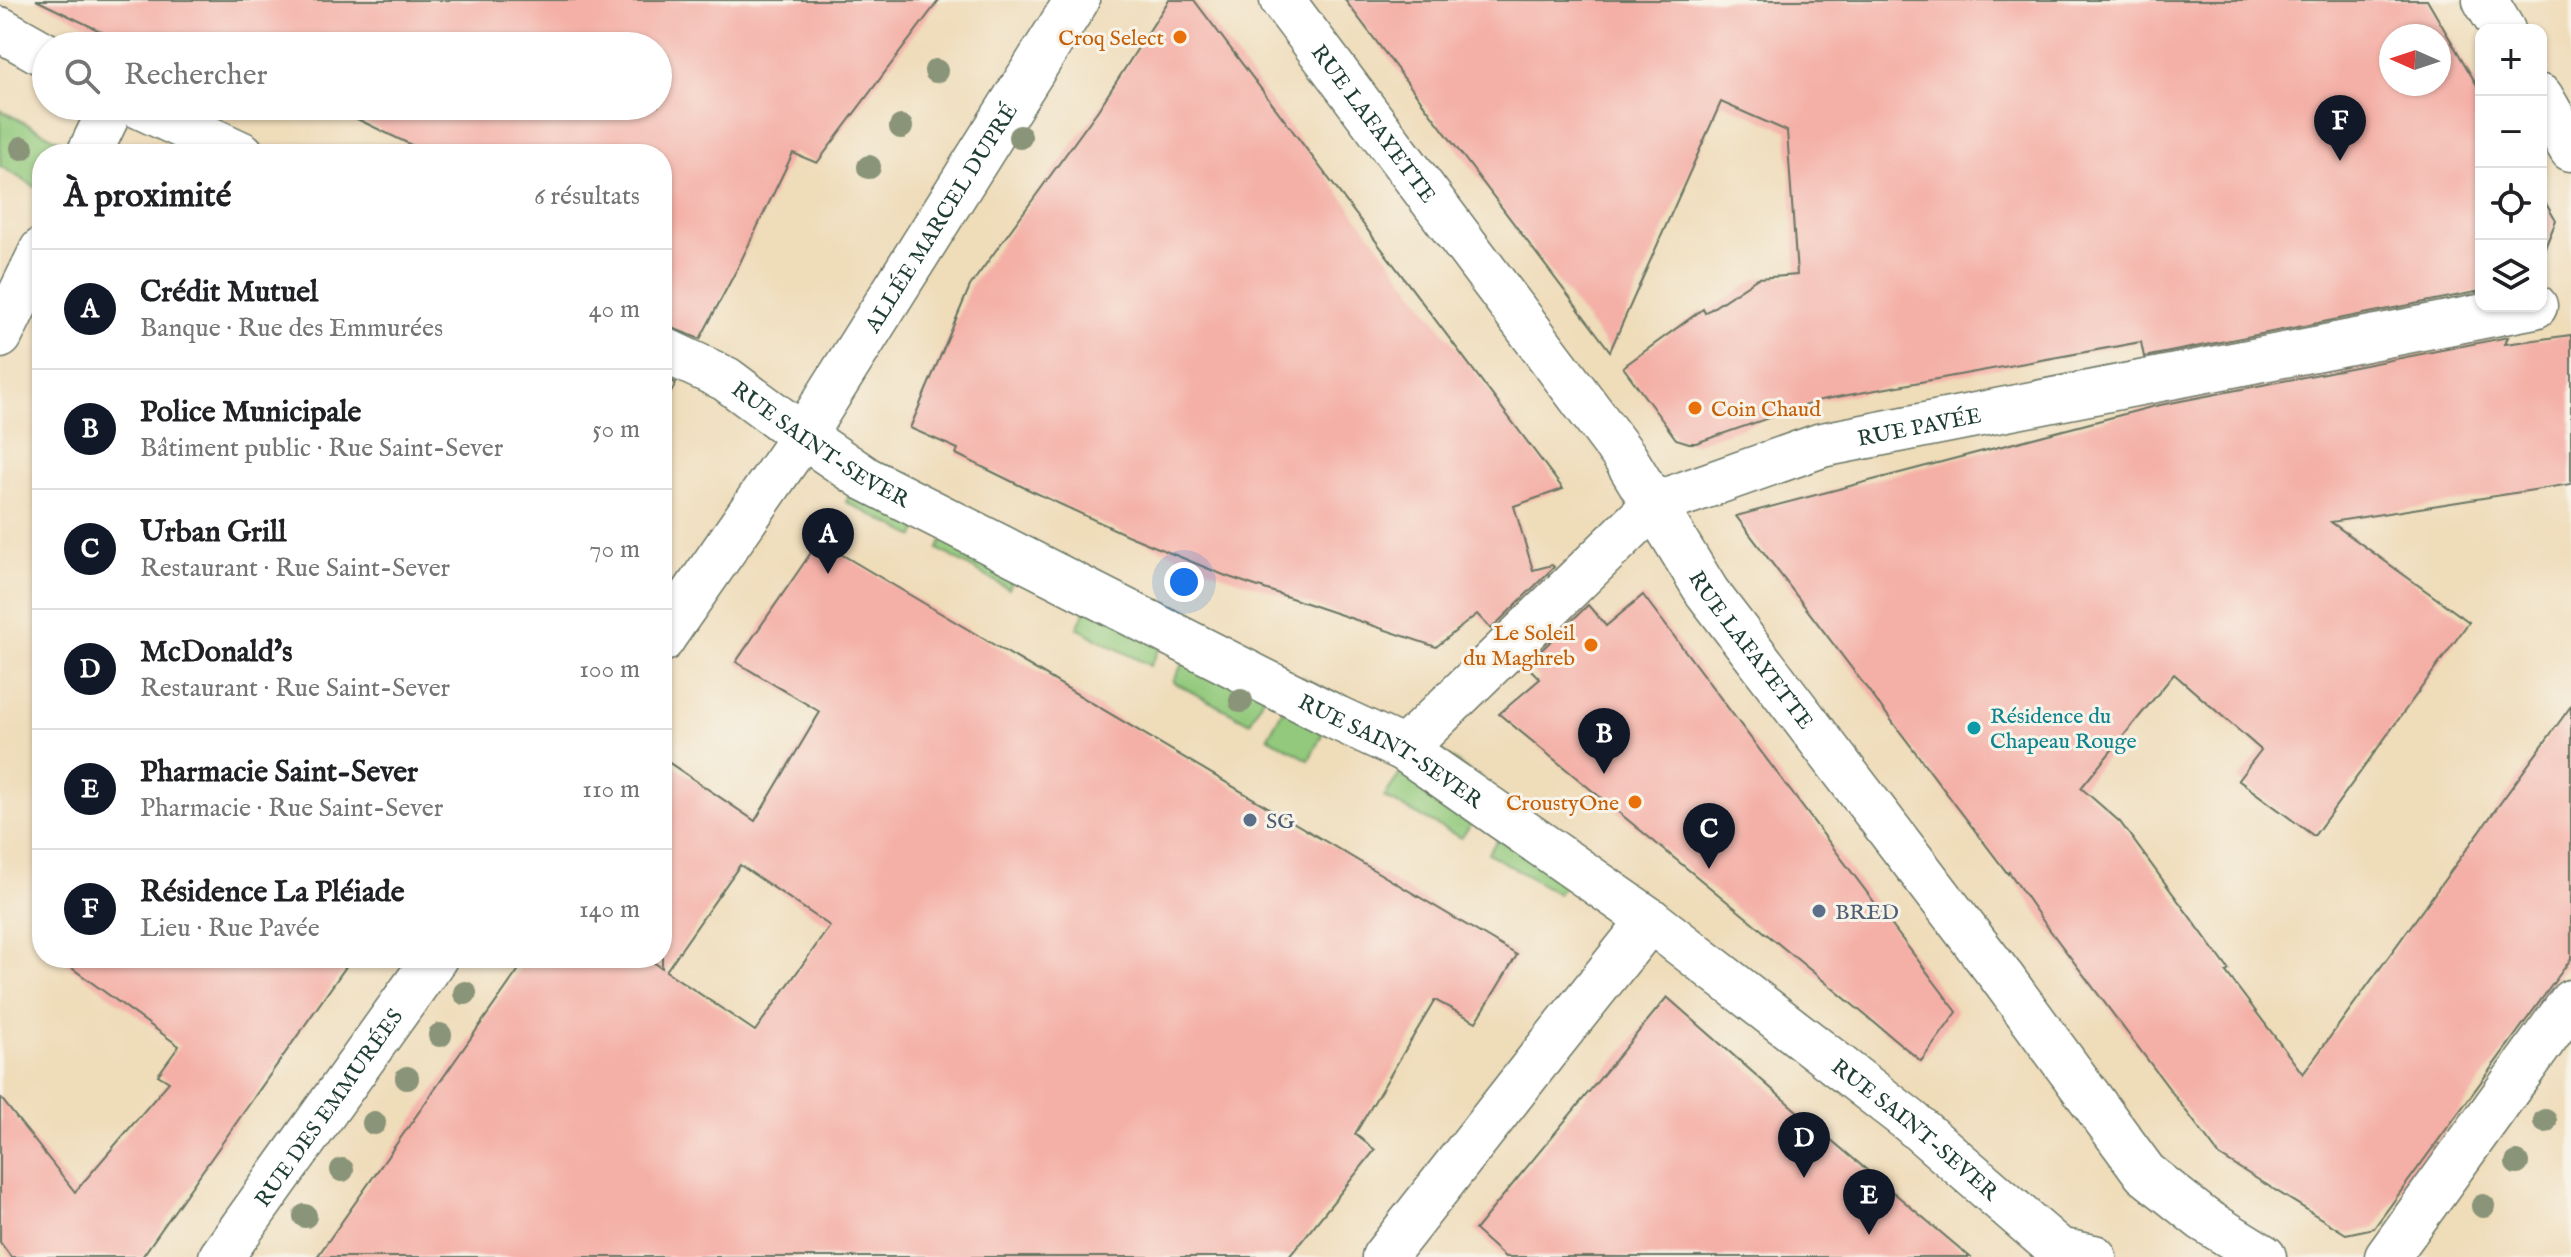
<!DOCTYPE html>
<html lang="fr">
<head>
<meta charset="utf-8">
<style>
  body { margin:0; font-family:"IM FELL English",serif; background:#f2f2f2; color:#202124 }
  .controls { position:absolute; right:24px; top:24px; display:grid; overflow:hidden; border-radius:16px; box-shadow:0 2px 6px #0004 }
  .controls button { width:72px; height:72px; display:grid; place-items:center; padding:0; border:0; border-bottom:2px solid #e0e0e0; background:#fff; color:#202124; font:40px sans-serif }
  .compass { position:absolute; left:2379px; top:24px; width:72px; height:72px; border-radius:50%; background:#fff; box-shadow:0 2px 6px #0004; rotate:273deg }
  .you { position:absolute; left:1184px; top:582px; width:28px; height:28px; margin:-20px; border:6px solid #fff; border-radius:50%; background:#1a73e8; box-shadow:0 0 0 12px #1a73e833 }
  .badge { display:grid; place-items:center; width:52px; height:52px; border-radius:50%; background:#111827; color:#fff; font-size:26px; font-weight:700 }
  .pin { position:absolute; translate:-50% -66px; filter:drop-shadow(0 2px 4px #0008) }
  .pin::after { content:''; position:absolute; top:42px; width:28px; height:24px; background:inherit; clip-path:polygon(0 0,100% 0,50% 100%) }
  .list { margin:0; padding:0; list-style:none }
  h2 { display:flex; justify-content:space-between; align-items:center; height:104px; margin:0; padding:0 32px; font-size:34px }
  h2 small { font-size:26px; font-weight:400; color:#757577 }
  .list li { display:grid; grid-template-columns:52px 1fr auto; gap:24px; align-items:center; box-sizing:border-box; height:120px; padding:0 32px; border-top:2px solid #e0e0e0 }
  .list b { display:block; font-size:30px; white-space:nowrap }
  .list p { margin:0; font-size:26px; white-space:nowrap; color:#757577 }
  .list em { font-size:26px; font-style:normal; color:#757577 }
  .icon { flex:none; width:44px; height:44px; fill:none; stroke:currentColor; stroke-width:2; stroke-linecap:round; stroke-linejoin:round }
  .map { position:relative; flex:none; width:2571px; height:1257px; overflow:hidden }
  .search { position:absolute; background:#fff; box-shadow:0 2px 6px #0004; left:32px; top:32px; width:640px; height:88px; display:flex; align-items:center; gap:20px; box-sizing:border-box; padding:0 28px; border-radius:44px; color:#757577; font-size:30px }
  .panel { position:absolute; background:#fff; box-shadow:0 2px 6px #0004; left:32px; top:144px; width:640px; height:824px; border-radius:32px }
  .map>svg:first-child { display:block }
  .green { fill:#92c97c; stroke:#588358; stroke-width:2 }
  .building { fill:#f4b0a7; fill-rule:evenodd }
  .lines { fill:none; stroke-linecap:round; stroke-linejoin:round }
  .pedestrian-casing { stroke:#687563; stroke-width:47 }
  .minor-casing { stroke:#687563; stroke-width:47 }
  .tertiary-casing { stroke:#687563; stroke-width:47 }
  .pedestrian { stroke:#fff; stroke-width:44 }
  .minor { stroke:#fff; stroke-width:44 }
  .tertiary { stroke:#fff; stroke-width:44 }
  .tree { fill:#899478 }
  .food-dot { fill:#e8710a; stroke:#f7f3e8; stroke-width:3 }
  .culture-dot { fill:#0f9aa8; stroke:#f7f3e8; stroke-width:3 }
  .service-dot { fill:#5c6f8a; stroke:#f7f3e8; stroke-width:3 }
  .labels { text-anchor:middle; stroke-width:6; stroke-linejoin:round; paint-order:stroke }
  .food-label { font-size:22px; fill:#c56008; stroke:#f7f3e8; text-anchor:end }
  .street-label { font-size:22px; fill:#1f3d34; stroke:#f7f3e8 }
  .culture-label { font-size:22px; fill:#0d838f; stroke:#f7f3e8; text-anchor:start }
  .service-label { font-size:22px; fill:#4e5e75; stroke:#f7f3e8; text-anchor:start }
</style>
</head>
<body>
<div class="map">
<svg width="2571" height="1257" viewBox="0 0 2571 1257">
  <rect width="100%" height="100%" fill="#f7f3e8"/>
  <filter id="ink" filterUnits="userSpaceOnUse"><feTurbulence type="fractalNoise" baseFrequency=".0125" numOctaves="2"/><feDisplacementMap in="SourceGraphic" scale="16" xChannelSelector="R" yChannelSelector="G"/><feConvolveMatrix kernelMatrix="1 2 1 2 8 2 1 2 1" color-interpolation-filters="sRGB"/></filter>
  <filter id="wash" filterUnits="userSpaceOnUse"><feTurbulence type="fractalNoise" baseFrequency=".006" numOctaves="4" result="noise"/><feDisplacementMap in="SourceGraphic" scale="32" xChannelSelector="R" yChannelSelector="G"/><feGaussianBlur stdDeviation="1.8" result="paint"/><feColorMatrix in="noise" values="0 0 0 0 0 0 0 0 0 0 0 0 0 0 0 0 0 1.4 0 .05"/><feComposite in="paint" operator="in"/></filter>
  <g filter="url(#wash)">
    <rect width="100%" height="100%" fill="#efdcb9"/>
    <g class="green">
      <path d="M0,110l70,36 -3,8h-25v37l-42,-25z"/>
      <path d="M863,467l67,35 -15,35 -69,-35z"/>
      <path d="M955,512l73,37 -19,40 -71,-40z"/>
      <path d="M1099,582l76,39 -25,45 -73,-38z"/>
      <path d="M1199,631l79,36 -28,56 -77,-41z"/>
      <path d="M1301,677l40,20 -32,63 -41,-23z"/>
      <path d="M1425,738l70,54 -34,46 -77,-41z"/>
      <path d="M1518,813l61,51 -21,30 -70,-41z"/>
    </g>
    <g id="blocks">
      <g class="building">
        <path d="M36,0h903l-122,163 -24,-10 -56,116 -37,70 -38,-15v-170h-232l-100,-48h328v-60h-527z"/>
        <path d="M1169,0h25l369,489 -49,17 19,64 19,-5 2,2 -63,62 -14,-15 -41,33 -210,-71 -99,-41 -104,-48 -67,-33 2,-5 -48,-21 60,-142 128,-176z"/>
        <path d="M1345,0h1082l54,92v199l-337,66 -3,-15 -320,58 -125,43h-7l-13,-4 -53,-72 80,-58 2,4 53,-35 39,-3 -10,-144 -66,-29 -111,249zM2391,36h48v48h-48z"/>
        <path d="M2541,195l15,26 -15,36z"/>
        <path d="M2571,335v149l-240,38 138,100 -155,214 -76,-56 23,-30 -87,-76 -93,114 39,34 109,148 -3,2 77,102 268,-368v253l-197,269 -28,6 -126,-78 -177,-235 -34,-49 -1,2 -272,-358 419,-110 353,-69 -3,7z"/>
        <path d="M662,377l14,6 -14,27z"/>
        <path d="M819,541l698,414 -41,67 -41,-22 -80,134 20,16 -86,107h-972l210,-299h120l15,10v-210l93,63 65,-109 -84,-50zM740,865l90,61 -75,105 -89,-60z"/>
        <path d="M1643,595l314,417 -36,49 -422,-347 41,-35 -14,-14 62,-60 18,21z"/>
        <path d="M58,958h294l-210,299h-131l-11,-15v-145l75,95 94,-110 -11,-7 21,-29z"/>
        <path d="M1667,997l131,115 172,145h-465l-30,-27z"/>
      </g>
    </g>
  </g>
  <g filter="url(#ink)">
    <use href="#blocks" fill-opacity="0" stroke="#687563" stroke-width="2"/>
    <g class="lines">
      <g class="pedestrian-casing">
        <g id="pedestrian">
          <path d="M0,29l46,26"/>
          <path d="M139,106l103,48"/>
          <path d="M89,154l23,-48"/>
          <path d="M0,336l42,-86"/>
          <path id="s1" d="M662,349l64,30 77,57 63,43 471,239 67,31 246,171 260,201 149,129 35,7"/>
          <path id="s2" d="M663,638l140,-202 274,-436"/>
          <path d="M1404,749l251,-245"/>
          <path d="M1540,1058l110,-138"/>
          <path d="M2387,1257l184,-255"/>
        </g>
      </g>
      <g class="minor-casing">
        <g id="minor">
          <path d="M2485,0l18,30"/>
          <path d="M2541,97l30,52"/>
          <path d="M662,640l1,-2"/>
          <path d="M2003,979l142,194 58,46 61,38"/>
          <path id="s3" d="M221,1257l214,-299"/>
          <path d="M1384,1257l156,-199"/>
        </g>
      </g>
      <g class="tertiary-casing">
        <g id="tertiary">
          <path id="s4" d="M1282,0l342,456 83,136 296,387"/>
          <path id="s5" d="M1655,504l167,-59 713,-139"/>
        </g>
      </g>
      <use href="#pedestrian" class="pedestrian"/>
      <use href="#minor" class="minor"/>
      <use href="#tertiary" class="tertiary"/>
    </g>
    <g class="tree">
      <circle cx="936" cy="71" r="12"/>
      <circle cx="901" cy="127" r="12"/>
      <circle cx="1020" cy="137" r="12"/>
      <circle cx="22" cy="148" r="12"/>
      <circle cx="869" cy="167" r="12"/>
      <circle cx="1241" cy="701" r="12"/>
      <circle cx="465" cy="993" r="12"/>
      <circle cx="440" cy="1035" r="12"/>
      <circle cx="407" cy="1078" r="12"/>
      <circle cx="2545" cy="1121" r="12"/>
      <circle cx="374" cy="1123" r="12"/>
      <circle cx="2517" cy="1163" r="12"/>
      <circle cx="342" cy="1170" r="12"/>
      <circle cx="2483" cy="1206" r="12"/>
      <circle cx="305" cy="1216" r="12"/>
    </g>
  </g>
  <g class="food-dot">
    <circle cx="1180" cy="37" r="8"/>
    <circle cx="1695" cy="408" r="8"/>
    <circle cx="1591" cy="645" r="8"/>
    <circle cx="1635" cy="802" r="8"/>
  </g>
  <circle class="culture-dot" cx="1974" cy="728" r="8"/>
  <g class="service-dot">
    <circle cx="1250" cy="820" r="8"/>
    <circle cx="1819" cy="911" r="8"/>
  </g>
  <g class="labels">
    <g class="food-label">
      <text x="1164" y="45">Croq Select</text>
      <text x="1711" y="416" text-anchor="start">Coin Chaud</text>
      <text x="1575" y="640">Le Soleil<tspan x="1575" dy="25">du Maghreb</tspan></text>
      <text x="1619" y="810">CroustyOne</text>
    </g>
    <g class="street-label">
      <text dy="8" stroke="none"><textPath href="#s4" startOffset="154">RUE LAFAYETTE</textPath></text>
      <text dy="8" stroke="none"><textPath href="#s2" startOffset="504">ALLÉE MARCEL DUPRÉ</textPath></text>
      <text dy="8" stroke="none"><textPath href="#s5" startOffset="276">RUE PAVÉE</textPath></text>
      <text dy="8" stroke="none"><textPath href="#s1" startOffset="186">RUE SAINT-SEVER</textPath></text>
      <text dy="8" stroke="none"><textPath href="#s4" startOffset="802">RUE LAFAYETTE</textPath></text>
      <text dy="8" stroke="none"><textPath href="#s1" startOffset="834">RUE SAINT-SEVER</textPath></text>
      <text dy="8" stroke="none"><textPath href="#s3" startOffset="184">RUE DES EMMURÉES</textPath></text>
      <text dy="8" stroke="none"><textPath href="#s1" startOffset="1482">RUE SAINT-SEVER</textPath></text>
    </g>
    <g class="culture-label">
      <text x="1990" y="723">Résidence du<tspan x="1990" dy="25">Chapeau Rouge</tspan></text>
    </g>
    <g class="service-label">
      <text x="1266" y="828">SG</text>
      <text x="1835" y="919">BRED</text>
    </g>
  </g>
</svg>
<div class="controls">
<button>+</button>
<button>−</button>
<button><svg class="icon" aria-label="locate" viewBox="0 0 24 24"><circle cx="12" cy="12" r="6"/><path d="M12 2v4M12 18v4M2 12h4M18 12h4"/></svg></button>
<button><svg class="icon" aria-label="layers" viewBox="0 0 24 24"><path d="M12 4l9 5-9 5-9-5zM3 14l9 5 9-5"/></svg></button>
</div>
<svg class="compass" viewBox="-18 -18 36 36"><path d="M0-13l5 13h-10z" fill="#e53935"/><path d="M0 13l5-13h-10z" fill="#757577"/></svg>
<div class="you"></div>
<div class="pin badge" style="left:828px;top:574px">A</div>
<div class="pin badge" style="left:1604px;top:774px">B</div>
<div class="pin badge" style="left:1709px;top:869px">C</div>
<div class="pin badge" style="left:1804px;top:1178px">D</div>
<div class="pin badge" style="left:1869px;top:1235px">E</div>
<div class="pin badge" style="left:2340px;top:161px">F</div>
<div class="search"><svg class="icon" aria-label="search" viewBox="0 0 24 24"><circle cx="10" cy="10" r="6"/><path d="M15 15l6 6"/></svg>Rechercher</div>
<section class="panel">
<h2>À proximité<small>6 résultats</small></h2>
<ul class="list">
<li><span class="badge">A</span><div><b>Crédit Mutuel</b><p>Banque · Rue des Emmurées</p></div><em>40 m</em></li>
<li><span class="badge">B</span><div><b>Police Municipale</b><p>Bâtiment public · Rue Saint-Sever</p></div><em>50 m</em></li>
<li><span class="badge">C</span><div><b>Urban Grill</b><p>Restaurant · Rue Saint-Sever</p></div><em>70 m</em></li>
<li><span class="badge">D</span><div><b>McDonald's</b><p>Restaurant · Rue Saint-Sever</p></div><em>100 m</em></li>
<li><span class="badge">E</span><div><b>Pharmacie Saint-Sever</b><p>Pharmacie · Rue Saint-Sever</p></div><em>110 m</em></li>
<li><span class="badge">F</span><div><b>Résidence La Pléiade</b><p>Lieu · Rue Pavée</p></div><em>140 m</em></li>
</ul>
</section>
</div>
</body>
</html>
